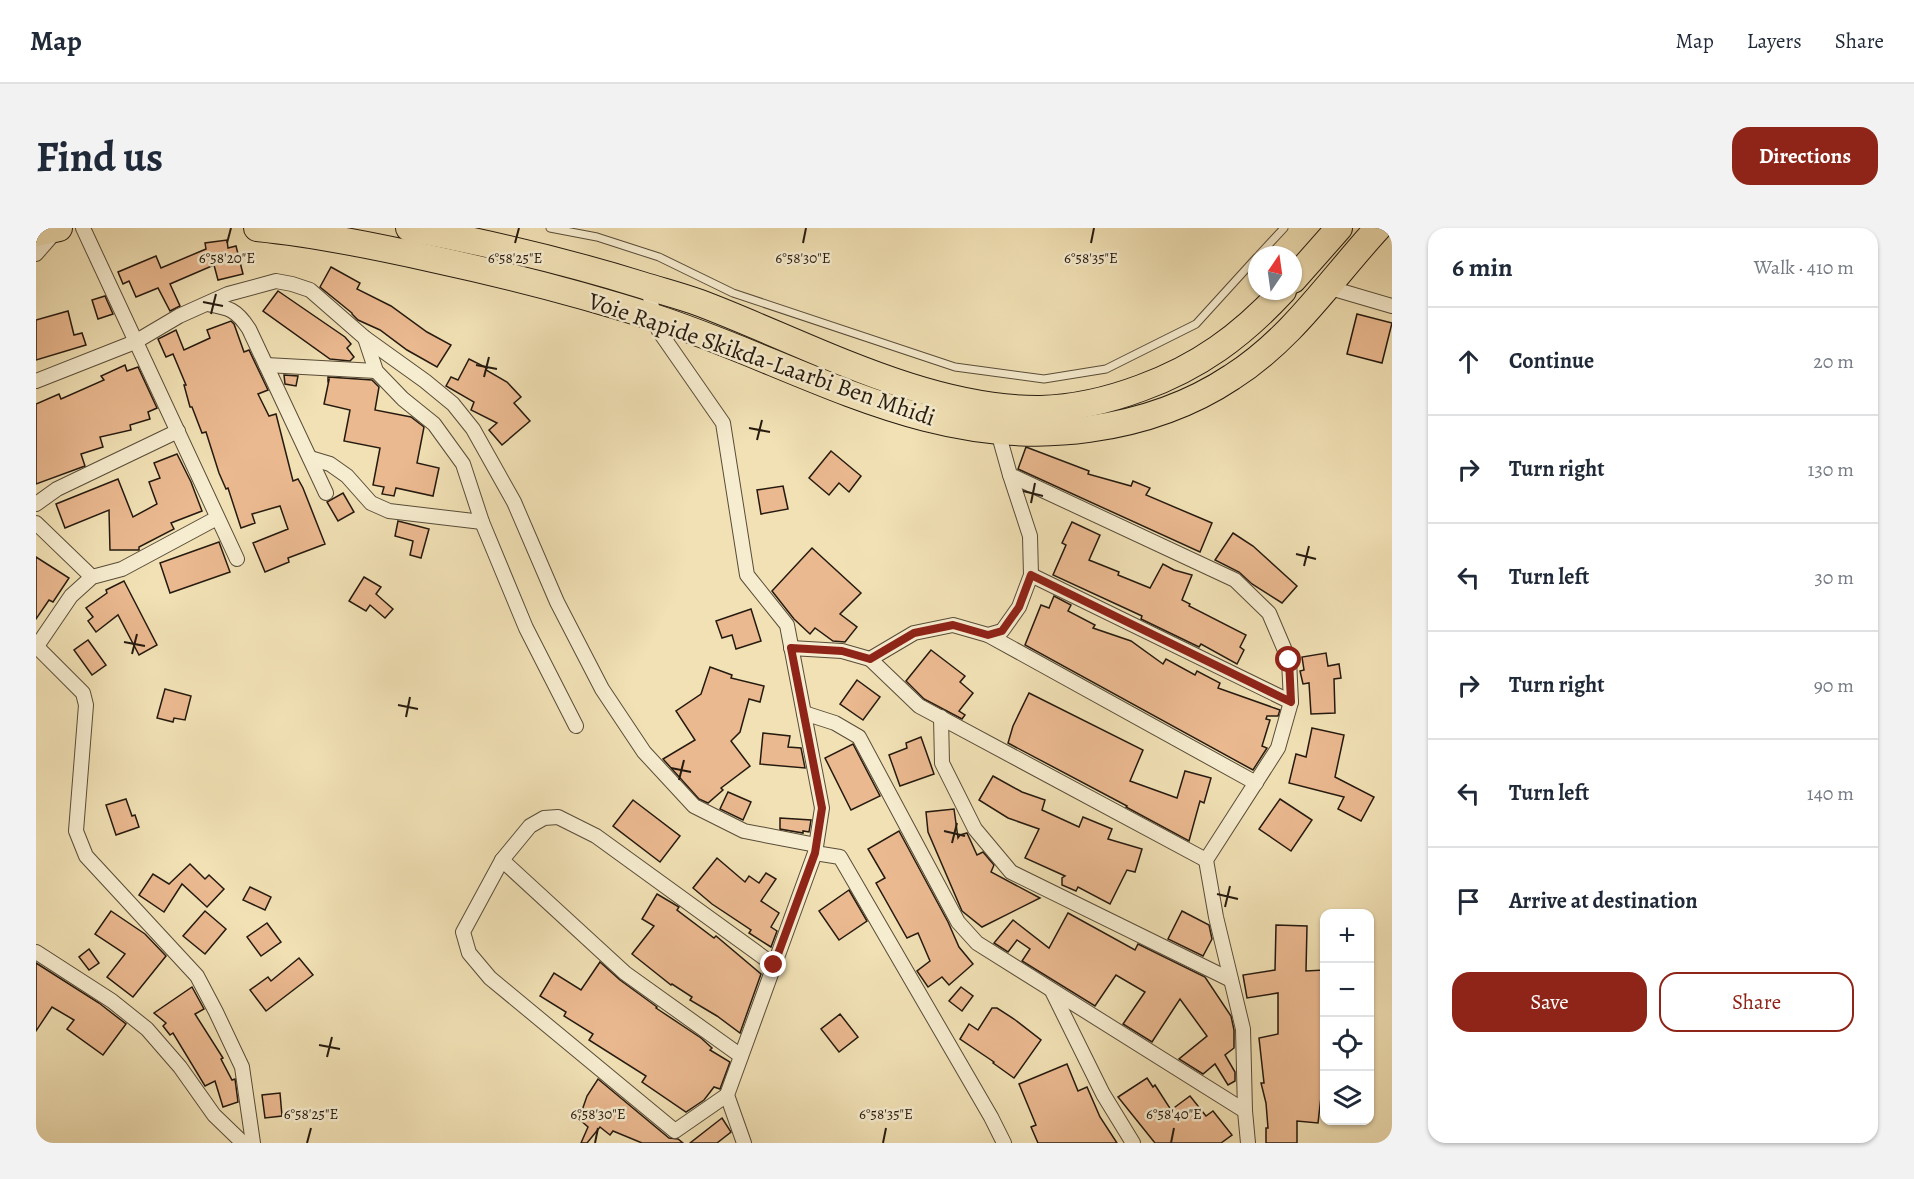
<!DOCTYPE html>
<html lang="en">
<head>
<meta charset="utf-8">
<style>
  body { margin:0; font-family:Alegreya,serif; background:#f2f2f3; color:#1f2937 }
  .controls { position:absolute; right:18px; bottom:18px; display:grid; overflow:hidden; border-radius:12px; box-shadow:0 2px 4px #0004 }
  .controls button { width:54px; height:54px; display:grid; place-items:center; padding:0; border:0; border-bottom:2px solid #e0e1e3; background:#fff; color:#1f2937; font:30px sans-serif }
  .compass { position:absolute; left:1212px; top:18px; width:54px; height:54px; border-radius:50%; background:#fff; box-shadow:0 2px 4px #0004; rotate:13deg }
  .stop { position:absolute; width:18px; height:18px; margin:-14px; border:4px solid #8f2418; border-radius:50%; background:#fff }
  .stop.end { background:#8f2418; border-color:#fff; box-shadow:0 2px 6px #0008 }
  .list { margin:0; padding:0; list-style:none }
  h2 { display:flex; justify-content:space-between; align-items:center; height:78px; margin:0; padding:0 24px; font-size:26px }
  h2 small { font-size:20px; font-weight:400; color:#747a83 }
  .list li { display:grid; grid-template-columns:39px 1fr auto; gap:18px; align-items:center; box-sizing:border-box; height:108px; padding:0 24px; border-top:2px solid #e0e1e3 }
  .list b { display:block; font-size:22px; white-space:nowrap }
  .list em { font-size:20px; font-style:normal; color:#747a83 }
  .actions { display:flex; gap:12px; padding:18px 24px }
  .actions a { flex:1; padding:14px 0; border:2px solid #8f2418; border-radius:18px; text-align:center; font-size:21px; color:#8f2418 }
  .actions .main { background:#8f2418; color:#fff }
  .icon { flex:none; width:33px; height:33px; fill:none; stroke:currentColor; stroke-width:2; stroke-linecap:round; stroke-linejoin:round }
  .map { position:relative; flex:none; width:1356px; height:915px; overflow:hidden; border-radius:18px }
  header { display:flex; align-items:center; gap:36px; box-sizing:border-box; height:84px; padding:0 30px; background:#fff; border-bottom:2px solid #e0e1e3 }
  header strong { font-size:28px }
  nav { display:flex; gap:33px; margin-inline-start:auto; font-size:21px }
  .intro { display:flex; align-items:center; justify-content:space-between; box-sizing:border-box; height:144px; padding:0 36px }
  h1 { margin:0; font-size:42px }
  .button { padding:15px 27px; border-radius:18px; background:#8f2418; color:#fff; font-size:21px; font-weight:700 }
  main { display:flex; gap:36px; padding:0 36px }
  aside { flex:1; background:#fff; border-radius:18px; box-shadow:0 2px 4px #0004 }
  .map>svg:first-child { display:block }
  .building { fill:#ebb990; stroke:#251a0f; stroke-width:1.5 }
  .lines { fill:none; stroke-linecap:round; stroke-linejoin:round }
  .lane-casing { stroke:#584c38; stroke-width:9 }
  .street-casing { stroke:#584c38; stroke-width:16 }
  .highway-casing { stroke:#251a0f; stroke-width:28 }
  .lane { stroke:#f6eccf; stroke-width:7 }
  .street { stroke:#f6eccf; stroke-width:14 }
  .highway { stroke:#f1e1b5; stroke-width:26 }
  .route { stroke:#8f2418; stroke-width:8 }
  .ticks { fill:none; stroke:#251a0f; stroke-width:2 }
  .labels { text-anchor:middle; stroke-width:5; stroke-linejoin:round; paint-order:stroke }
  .street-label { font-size:24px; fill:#251a0f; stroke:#f6eccf }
  .ticks-label { font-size:15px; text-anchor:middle; fill:#251a0f; stroke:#f6eccf; stroke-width:5; stroke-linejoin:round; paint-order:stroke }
</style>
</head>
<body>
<header>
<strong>Map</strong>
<nav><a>Map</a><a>Layers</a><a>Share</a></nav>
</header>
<div class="intro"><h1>Find us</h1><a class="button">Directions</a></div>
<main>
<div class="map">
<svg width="1356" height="915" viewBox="0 0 1356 915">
  <rect width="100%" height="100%" fill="#f1e1b5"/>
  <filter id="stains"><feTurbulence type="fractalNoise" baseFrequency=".00333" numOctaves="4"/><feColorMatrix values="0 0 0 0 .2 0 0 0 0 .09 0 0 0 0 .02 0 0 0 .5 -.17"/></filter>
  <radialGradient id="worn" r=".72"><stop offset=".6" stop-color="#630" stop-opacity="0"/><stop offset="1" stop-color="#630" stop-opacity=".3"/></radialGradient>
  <g class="building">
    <path d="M191,12l1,8 8,-2 7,28 -25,6 -4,-15 -44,19 10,22 -10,5 -12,-23 -22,9 -7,-16 -6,3 -5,-12 38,-16 5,12 45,-19 -1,-6z"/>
    <path d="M295,39l29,16 -3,6 34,17 36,26 24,13 -14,22 -30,-17 -27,-20 -22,-10 -6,-6v-1l-32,-26z"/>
    <path d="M242,63l67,46 6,7 -4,4 7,9 -4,4 -20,-2 -67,-48z"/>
    <path d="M69,68l8,18 -15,5 -6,-19z"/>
    <path d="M32,83l6,24 8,-2 4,12 -50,15v-40z"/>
    <path d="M1321,86l35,9 -10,40 -35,-9z"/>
    <path d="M195,93l3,3 10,28 5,-2 19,40 -10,4 11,22 7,-2 17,67 5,-2 5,9 22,56 -37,14 1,4 -24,10 -12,-29 35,-14 -8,-23 -28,8 3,9 -14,5 -13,-40 -2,1 -7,-16 -13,-41 -4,1 -10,-26h-2l-6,-22h2l-13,-31 -7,3 -8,-18 18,-9 8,20 26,-12 -3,-8z"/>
    <path d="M433,131l18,9 -1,2 21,12 14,15 -7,6 16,18 -28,24 -13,-15 8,-7 -26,-13 3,-8 -28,-16 5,-9 7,3z"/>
    <path d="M89,137l2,6 11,-4 19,41 -9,4 2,7 -20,6 1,5 -31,7 3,10 -22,7 4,12 -49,18v-80l23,-10 2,5 43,-19 -3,-4z"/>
    <path d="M248,147l14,1 -2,10 -11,-2z"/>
    <path d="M292,149l44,3 7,7 -4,23 36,7 13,10 -7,36 22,5 -6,28 -37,-8 -2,8 -12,-2 2,-7 -11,-2 7,-37 -36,-7 6,-31 -26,-6 5,-24 -1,1z"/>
    <path d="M990,219l63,24 -1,3 43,12 2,-5 17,7 -4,7 66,28 -12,29 -182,-83z"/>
    <path d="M795,223l30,25 -12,16 -10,-9 -10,12 -20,-17z"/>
    <path d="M141,226l14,28 11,29 -31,12 3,6 -35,18v3h-29l-1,-40 -44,18 -9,-24 62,-25 15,38 24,-13 -8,-22 11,-4 -6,-15z"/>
    <path d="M747,258l5,23 -27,5 -4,-24z"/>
    <path d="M307,265l11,19 -16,9 -11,-19z"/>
    <path d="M362,293l31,8 -8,29 -11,-3 3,-14 -18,-5z"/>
    <path d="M1036,294l28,13 -11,25 30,12 -1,3 32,13 13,-24 11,6 18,5 -10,25 8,4 -1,2 57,29 -6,12 4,3 -7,14 -36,-20 -2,3 -58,-28 1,-3 -89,-41 13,-30 -4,-2z"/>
    <path d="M1197,305l20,13 44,40 -15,17 -30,-19 -13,-12 -24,-12z"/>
    <path d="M183,314l11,30 -60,21 -10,-30z"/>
    <path d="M776,320l49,45 -21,21 17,13 -12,15 -12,-1 -18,-13 -5,6 -16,-15 -22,-28z"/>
    <path d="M0,329l33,21 -16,24 -4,-2 -13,19z"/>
    <path d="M328,349l17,10 -5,7 17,15 -8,9 -15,-13 -4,6 -17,-10z"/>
    <path d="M88,353l33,64 -18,10 -21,-40 -22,17 -8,-11 5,-4 -7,-9 21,-15 -1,-3z"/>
    <path d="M1018,368l17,9 -3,6 27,14 -2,3 38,13 32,23 3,-5 29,16 2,-4 23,12 -2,5 62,22 -2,6h-11l-1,3 4,1 -8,26 5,2 -14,22 -228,-125 16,-40 8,3z"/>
    <path d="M715,381l10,32 -25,8 -4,-14 -10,3 -6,-17z"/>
    <path d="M52,412l18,25 -14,10 -18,-25z"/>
    <path d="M895,422l34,26 -5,6 13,11 -14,18 6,4 -3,4 -38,-20 -18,-18z"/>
    <path d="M1290,425l2,13 11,-2 2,14 -7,1 1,34 -24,1 -2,-31 -6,1 -3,-13 4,-1 -2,-13z"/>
    <path d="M674,439l22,8 -1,3 33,8 -4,16 -11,-3 -9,33 -9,9 19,25 -29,22 2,2 -15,13 -9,-4 -36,-40 32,-19 -19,-29 25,-17z"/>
    <path d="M821,452l23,17 -17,23 -23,-16z"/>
    <path d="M129,461l26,7 -6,24 -11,-2 -1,4 -16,-4z"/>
    <path d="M993,465l114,57 -13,31 47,17 8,-27 26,7 -7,25 -4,-2 -11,40 -63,-34 1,-1 -119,-63 5,-17z"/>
    <path d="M1276,500l32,7 -9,42 39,20 -13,24 -23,-12 6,-12 -55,-14 7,-29 10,3z"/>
    <path d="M727,505l27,3 -2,11 13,1 4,20 -45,-4z"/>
    <path d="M885,509l13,37 -34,12 -11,-31 18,-7 -1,-5z"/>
    <path d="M817,516l27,52 -29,14 -26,-52z"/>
    <path d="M957,548l29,16 23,8 -3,10 37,17 4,-10 29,12 -4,10 34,10 -7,23 -8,-2 -17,34 -32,-17 -2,4 -14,-6v-7l3,-2 -40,-18 14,-29 -31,-11 -29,-18z"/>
    <path d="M692,564l23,10 -8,18 -23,-11z"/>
    <path d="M90,571l6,17 3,-1 4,12 -23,8 -10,-30z"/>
    <path d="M1244,571l32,21 -21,31 -32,-22z"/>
    <path d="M597,572l47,36 -20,26 -47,-36z"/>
    <path d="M918,581l4,29 2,-3 7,-2 10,22 6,-3 11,13 -3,7 49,26 -58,29 -20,-16 -34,-79 -2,-20z"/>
    <path d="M744,590l31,2 -2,12 -6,-1v2l-23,-4z"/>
    <path d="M863,603l49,91 11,25 14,17 -24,21 -7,-8 -14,10 -11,-16 13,-10 -12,-28 -11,5 -31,-55 9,-5 -17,-29z"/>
    <path d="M681,630l28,24 4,-6 10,7 7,-10 10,6 -15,22 18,12 -8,14 6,4 -6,16 -22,-14 2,-3 -39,-26 -19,-16z"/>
    <path d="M154,636l15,15 4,-4 15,14 -17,18 -25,-23 -18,28 -25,-17 14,-21 16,10z"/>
    <path d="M214,659l21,10 -6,13 -22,-10z"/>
    <path d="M813,662l18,31 -28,19 -20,-29z"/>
    <path d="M621,666l22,13 -2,3 37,28 2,-2 45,38 -21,59 -23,-17 -27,-16 2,-3 -20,-13 -1,1 -39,-31 22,-28 -12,-7z"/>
    <path d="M75,683l34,23 21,22 -33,41 -26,-20 18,-23 -30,-20z"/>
    <path d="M169,683l21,18 -21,25 -22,-18z"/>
    <path d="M1146,683l27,14 3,14 -9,17 -35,-17z"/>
    <path d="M1032,685l67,37 3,-6 67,33 26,39 3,14v18l-9,7 10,17v9l-7,4 -13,-21 -12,10 -24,-15 28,-23 -27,-37 -28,43 -29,-18 22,-32 -29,-17 -21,31 -73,-45 8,-12 -13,-9 -9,12 -14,-9 19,-23 36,28z"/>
    <path d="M231,695l14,19 -20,14 -14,-19z"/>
    <path d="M1240,697l31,1 -1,45 18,-1v42h-3l3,23v62h-3l-3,26 -21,-2v22h-31v-15h2l-2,-25 -5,-20h3l-5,-45 19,-4v-41l-31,5 -4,-23 32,-5z"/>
    <path d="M53,721l10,14 -10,7 -10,-13z"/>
    <path d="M263,730l14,17 -47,36 -16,-21 18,-13 3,4z"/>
    <path d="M564,734l20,18 37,27 -1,1 45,30 11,10 -2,2 20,12 -10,27 -6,-2 -10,13 -18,12 -44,-30 4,-6 -57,-36 4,-6 -29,-18 2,-4 -26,-16 14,-23 27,17z"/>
    <path d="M0,735l63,40 27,21 -23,31 -36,-26 7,-9 -22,-13 -16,24z"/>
    <path d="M156,759l12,22 -9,5 28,44 -2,1 11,21 3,-1 3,23 -15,5 -8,-26 -10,5 -32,-53 -3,2 -7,-9 3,-3 -12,-10z"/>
    <path d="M925,759l12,9 -11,15 -13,-10z"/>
    <path d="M956,780h5l17,11 27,21 -27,38 -21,-15 1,-1 -34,-23 9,-15 9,6z"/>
    <path d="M804,786l18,23 -19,15 -18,-23z"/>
    <path d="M1031,836l11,27 9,-4 13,30 17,26h-79l-7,-16 5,-2 -17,-41z"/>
    <path d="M1111,850l6,9 2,-2 16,25 19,-14 16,20 7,-5 19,24 -11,8h-66l-37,-46z"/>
    <path d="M562,851l71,59 9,1 5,4h-41l-29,-12 -3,4 -10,-8 -13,16h-6l7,-16 -9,-8 8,-23z"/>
    <path d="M244,865l2,23 -17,2 -3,-23z"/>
    <path d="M686,890l9,14 -14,11h-27z"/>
  </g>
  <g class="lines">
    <g class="lane-casing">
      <g id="lane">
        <path d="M514,0l47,9 62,20 74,36 222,74 89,12 62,-10 90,-45 61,-67"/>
        <path d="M1223,27l25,-27"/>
      </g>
    </g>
    <g class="street-casing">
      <g id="street">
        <path d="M47,0l154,331"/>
        <path d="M0,26l20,-23"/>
        <path d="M612,59l6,30 5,14 64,92 24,152 40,50 35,183 -7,45 -88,242 17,48"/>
        <path d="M1291,59l65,19"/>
        <path d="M171,76c22,4 29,5 42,25l77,164"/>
        <path d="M329,110l11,33 27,28 31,25 29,40 19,58 44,106 50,98"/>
        <path d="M230,137l110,6"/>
        <path d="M0,153l99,-39 44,-26 49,-22 48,-13 16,3 18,6 55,48 60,43 28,23 20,25 41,73 43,100 45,87 42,63 50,54 50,25 72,14"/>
        <path d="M962,204l12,43 225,105 34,33 20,47 2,42 -13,46 -72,112 10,57 27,112 2,82 3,32"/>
        <path d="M274,230l20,6 17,12 24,27 18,8 93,11"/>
        <path d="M0,276l21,-15 121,-58"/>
        <path d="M0,295l56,54"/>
        <path d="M995,347l260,127"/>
        <path d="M952,407l268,148"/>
        <path d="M0,418l47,47 3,12 -10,126 10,25 111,120 19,36 26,55 11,76"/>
        <path d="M1,418l34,-50 21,-19 30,-8 95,-51"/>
        <path d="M755,420l51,3 28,8 44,-26 39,-8 35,10 14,-4 17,-24 12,-32 -1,-39 -20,-61"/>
        <path d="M834,431l49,47 287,154"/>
        <path d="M768,485l31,10 24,14 99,185 19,21 268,168"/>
        <path d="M905,489l1,46 33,66 36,43 220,108"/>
        <path d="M779,625l25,4 151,260 13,26"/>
        <path d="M466,632l123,113 116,83"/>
        <path d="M0,724l76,49 35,28 33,38 34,48 29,28"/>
        <path d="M1016,763l51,103 30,49"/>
        <path d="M691,867l-52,36 -185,-153 -21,-25 -6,-21 39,-72 28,-34 14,-8 14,-1 38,19 178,129"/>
      </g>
    </g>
    <g class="highway-casing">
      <g id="highway">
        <path d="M221,0c60,6 118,18 176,31 74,16 148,35 220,58 147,47 274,135 436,112 50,-7 101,-24 143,-52 60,-38 99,-98 146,-149"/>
        <path d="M373,0c79,15 156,33 233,57 19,6 39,11 58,18 106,40 224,107 340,106 34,-1 69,-9 101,-21 58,-21 100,-52 142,-97"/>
        <path d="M0,5l23,-5"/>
        <path d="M1257,52l46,-52"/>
      </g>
    </g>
    <use href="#lane" class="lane"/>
    <use href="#street" class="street"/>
    <use href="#highway" class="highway"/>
  </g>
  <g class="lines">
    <path class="route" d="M738,737l41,-112 7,-45 -31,-160 51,3 28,8 44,-26 39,-8 35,10 14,-4 17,-24 12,-32 260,127 -2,-42"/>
  </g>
  <path class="ticks" d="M191,15l4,-15M479,15l4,-15M767,15l3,-15M1055,15l3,-15M167,74l20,4M175,86l5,-20M440,137l21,4M448,149l5,-20M713,200l21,4M721,212l5,-20M987,263l20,5M995,275l4,-20M1260,326l20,5M1268,338l5,-20M88,414l21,4M96,426l5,-20M362,477l20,4M370,489l4,-20M635,540l20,4M643,552l5,-20M908,603l21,5M916,615l5,-20M1181,666l21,5M1189,679l5,-21M283,817l21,4M291,829l5,-20M271,915l4,-15M559,915l3,-15M847,915l3,-15M1135,915l3,-15"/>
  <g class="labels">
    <g class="street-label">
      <text transform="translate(726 131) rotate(19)" y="8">Voie Rapide Skikda-Laarbi Ben Mhidi</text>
    </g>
  </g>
  <g class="ticks-label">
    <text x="191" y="35">6°58'20"E</text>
    <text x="479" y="35">6°58'25"E</text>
    <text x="767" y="35">6°58'30"E</text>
    <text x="1055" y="35">6°58'35"E</text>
    <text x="275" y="891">6°58'25"E</text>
    <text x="562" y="891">6°58'30"E</text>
    <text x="850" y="891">6°58'35"E</text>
    <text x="1138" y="891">6°58'40"E</text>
  </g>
  <rect width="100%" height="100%" filter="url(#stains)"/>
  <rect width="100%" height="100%" fill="url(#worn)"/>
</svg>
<div class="controls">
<button>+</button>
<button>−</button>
<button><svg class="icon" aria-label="locate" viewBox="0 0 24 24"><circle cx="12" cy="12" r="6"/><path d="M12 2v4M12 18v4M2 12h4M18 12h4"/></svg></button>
<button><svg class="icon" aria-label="layers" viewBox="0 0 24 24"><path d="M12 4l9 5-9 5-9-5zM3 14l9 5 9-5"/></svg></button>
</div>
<svg class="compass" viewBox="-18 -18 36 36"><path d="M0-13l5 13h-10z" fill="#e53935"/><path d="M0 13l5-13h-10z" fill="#747a83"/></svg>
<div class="stop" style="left:1253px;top:432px"></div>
<div class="stop end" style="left:738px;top:737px"></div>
</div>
<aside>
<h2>6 min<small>Walk · 410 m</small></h2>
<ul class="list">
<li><svg class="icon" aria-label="ahead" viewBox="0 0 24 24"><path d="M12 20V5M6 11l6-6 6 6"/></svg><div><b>Continue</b></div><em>20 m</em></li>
<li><svg class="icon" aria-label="right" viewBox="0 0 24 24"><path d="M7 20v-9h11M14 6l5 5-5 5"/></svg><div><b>Turn right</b></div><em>130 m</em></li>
<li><svg class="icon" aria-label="left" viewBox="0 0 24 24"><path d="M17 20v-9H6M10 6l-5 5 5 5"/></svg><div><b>Turn left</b></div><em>30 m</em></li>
<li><svg class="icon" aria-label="right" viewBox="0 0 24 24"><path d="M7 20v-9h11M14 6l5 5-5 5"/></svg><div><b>Turn right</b></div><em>90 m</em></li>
<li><svg class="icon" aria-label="left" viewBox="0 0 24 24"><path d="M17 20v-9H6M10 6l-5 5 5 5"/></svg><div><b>Turn left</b></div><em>140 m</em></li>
<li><svg class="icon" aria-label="arrive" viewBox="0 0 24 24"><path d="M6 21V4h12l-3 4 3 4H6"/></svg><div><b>Arrive at destination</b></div></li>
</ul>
<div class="actions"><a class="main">Save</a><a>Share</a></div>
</aside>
</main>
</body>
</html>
